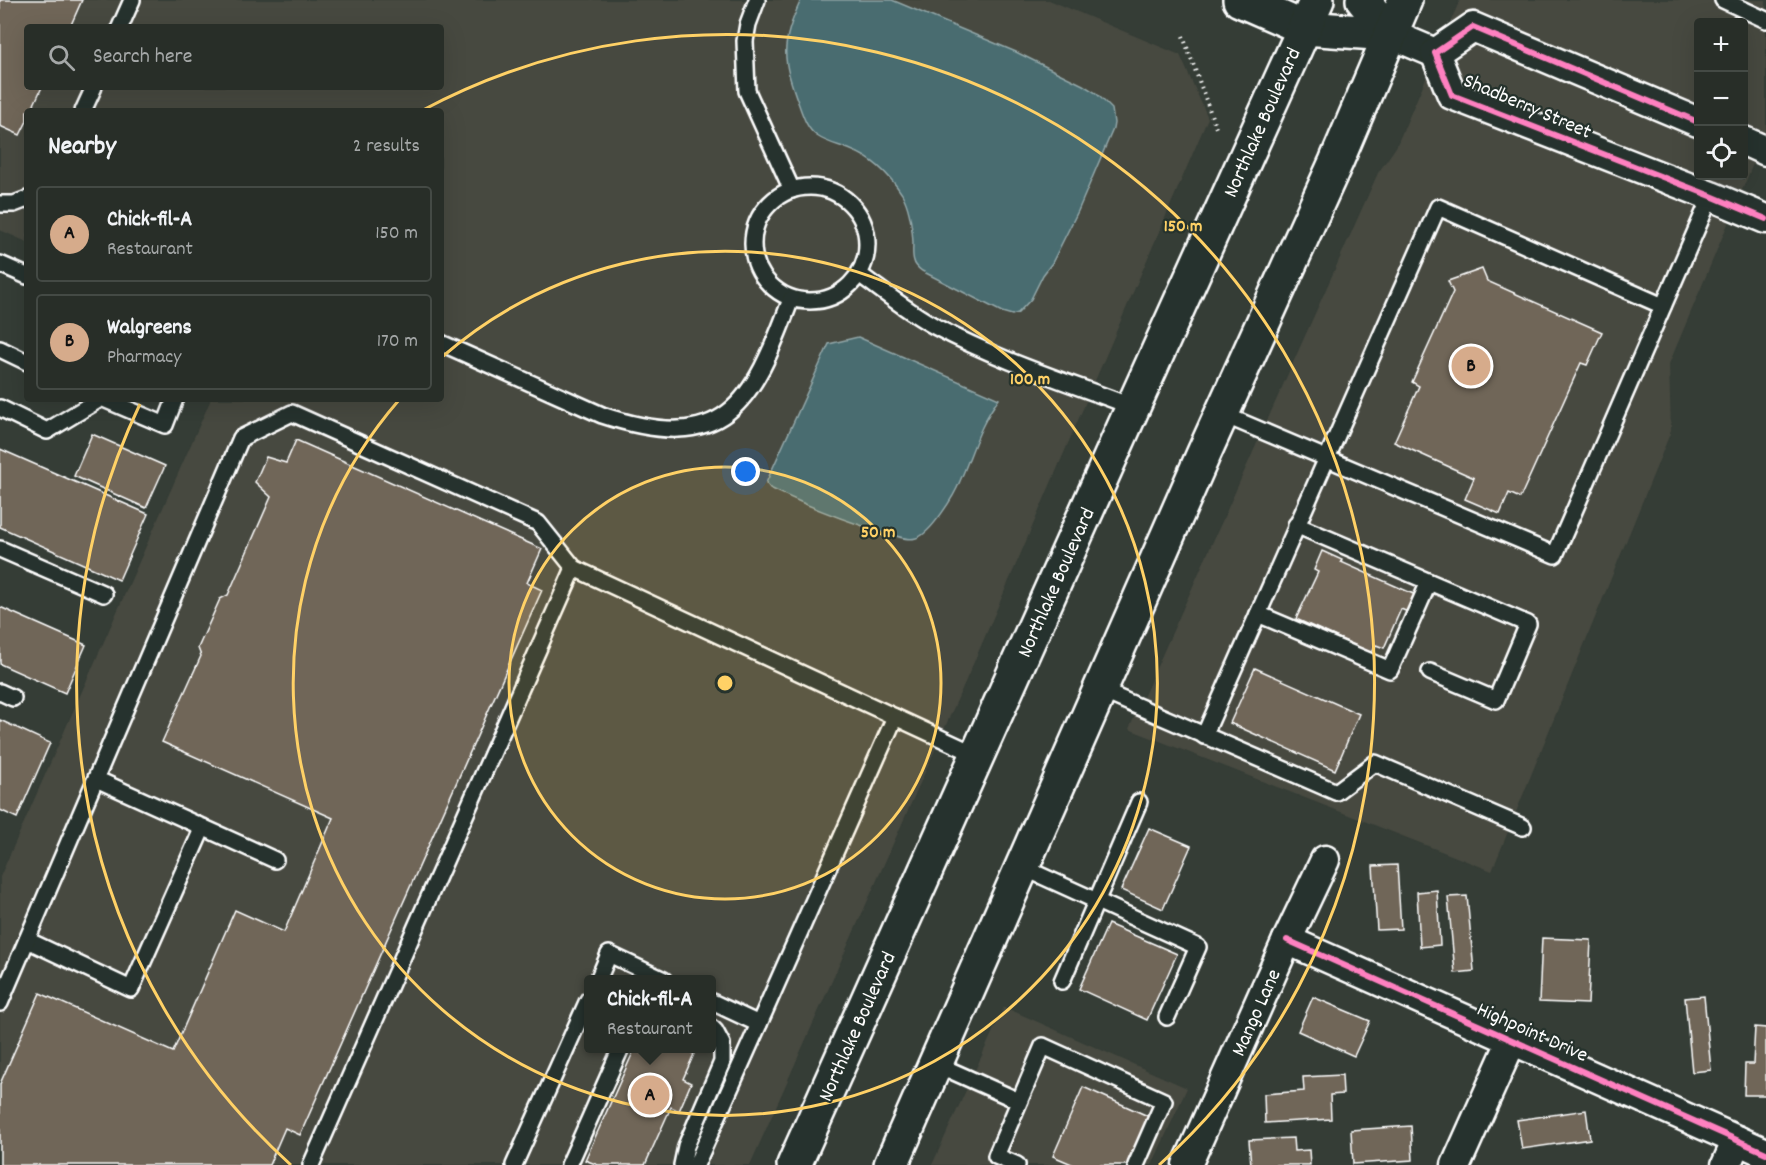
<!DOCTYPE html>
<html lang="en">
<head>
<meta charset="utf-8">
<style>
  body { margin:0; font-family:Dekko,sans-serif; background:#343a34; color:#f1f3f6 }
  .controls { position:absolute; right:18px; top:18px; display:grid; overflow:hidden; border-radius:6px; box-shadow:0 6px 24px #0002 }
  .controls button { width:54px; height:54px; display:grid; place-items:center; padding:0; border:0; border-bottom:2px solid #444a45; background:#282e28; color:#f1f3f6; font:30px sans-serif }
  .you { position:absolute; left:746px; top:472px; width:21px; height:21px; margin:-15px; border:4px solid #fff; border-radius:50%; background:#1a73e8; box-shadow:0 0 0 9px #1a73e833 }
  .badge { display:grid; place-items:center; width:39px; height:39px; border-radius:50%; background:#d6ab8b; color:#111; font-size:20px; font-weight:700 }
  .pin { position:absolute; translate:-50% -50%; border:3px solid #fff; box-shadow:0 2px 6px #0006 }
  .popup { position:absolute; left:584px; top:975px; width:132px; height:78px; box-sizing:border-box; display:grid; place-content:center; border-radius:6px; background:#282e28; filter:drop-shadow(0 2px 4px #0005); font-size:20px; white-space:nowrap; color:#a5a8a8 }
  .popup b { font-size:22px; color:#f1f3f6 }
  .popup::after { content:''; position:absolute; left:50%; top:100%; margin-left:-12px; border:12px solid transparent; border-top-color:#282e28 }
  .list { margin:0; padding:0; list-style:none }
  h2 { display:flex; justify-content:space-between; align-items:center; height:78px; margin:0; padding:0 24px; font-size:26px }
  h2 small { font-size:20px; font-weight:400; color:#a5a8a8 }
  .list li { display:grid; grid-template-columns:39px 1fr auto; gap:18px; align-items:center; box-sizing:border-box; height:96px; margin:0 12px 12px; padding:0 12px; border:2px solid #444a45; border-radius:6px }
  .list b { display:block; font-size:22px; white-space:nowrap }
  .list p { margin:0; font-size:20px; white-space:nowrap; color:#a5a8a8 }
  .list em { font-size:20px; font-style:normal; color:#a5a8a8 }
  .icon { flex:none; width:33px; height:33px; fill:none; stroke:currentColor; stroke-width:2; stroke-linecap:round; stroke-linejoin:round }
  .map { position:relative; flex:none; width:1766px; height:1165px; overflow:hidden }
  .search { position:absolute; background:#282e28; box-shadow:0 6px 24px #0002; left:24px; top:24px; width:420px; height:66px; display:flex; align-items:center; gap:15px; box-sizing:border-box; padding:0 21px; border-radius:6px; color:#a5a8a8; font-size:22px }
  .panel { position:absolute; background:#282e28; box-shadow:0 6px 24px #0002; left:24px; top:108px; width:420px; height:294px; border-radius:6px }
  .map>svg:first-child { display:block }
  .built { fill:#474940; fill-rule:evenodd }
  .water { fill:#496c70; stroke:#92a7a9; stroke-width:1.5 }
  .building { fill:#706659; stroke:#fff; stroke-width:1.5 }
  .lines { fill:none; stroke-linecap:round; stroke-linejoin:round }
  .lane-casing { stroke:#fff; stroke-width:20 }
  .street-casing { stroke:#fff; stroke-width:33 }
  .secondary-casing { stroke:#fff; stroke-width:38 }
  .path { stroke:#fff; stroke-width:4; stroke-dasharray:1.5 4.5; stroke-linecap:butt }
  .lane { stroke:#26332d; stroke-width:15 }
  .street { stroke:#26332d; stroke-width:28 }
  .secondary { stroke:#26332d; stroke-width:33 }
  .cycleway-casing { stroke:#26332d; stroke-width:10 }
  .cycleway { stroke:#ff80c0; stroke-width:6 }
  .ring { fill:none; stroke:#ffd166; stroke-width:3 }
  .labels { text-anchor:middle; stroke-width:4.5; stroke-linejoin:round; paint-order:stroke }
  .street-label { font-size:21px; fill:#fff; stroke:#26332d }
  .centre { fill:#ffd166; stroke:#26332d; stroke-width:3 }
  .ring-label { font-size:18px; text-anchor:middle; font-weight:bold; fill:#ffd166; stroke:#26332d; stroke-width:4.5; stroke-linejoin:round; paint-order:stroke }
</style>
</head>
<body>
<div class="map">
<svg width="1766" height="1165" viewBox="0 0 1766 1165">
  <rect width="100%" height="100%" fill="#353d36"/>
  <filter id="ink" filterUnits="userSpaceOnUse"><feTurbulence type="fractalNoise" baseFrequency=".0167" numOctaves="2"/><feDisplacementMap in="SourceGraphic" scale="12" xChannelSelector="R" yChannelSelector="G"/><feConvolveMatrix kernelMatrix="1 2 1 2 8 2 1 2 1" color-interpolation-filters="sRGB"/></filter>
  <g filter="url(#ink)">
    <g class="built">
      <path d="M0,0h1049l131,55 28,63 -234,544 -224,503h-750v-288l211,-478h230v-288h-414v131l-27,-12zM27,27h414v60h-414zM588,980h124v68h-124z"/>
      <path d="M1460,0h306v133l-97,231 2,67 -179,440 -363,-142 249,-556 18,-26zM1698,22h46v154h-46z"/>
      <path d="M1004,1007l183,81 -35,77h-220z"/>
    </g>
    <g class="water">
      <path d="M801,0h91l124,52 67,33 13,8 16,16 2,14 -1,6 -35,82 -26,52 -9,12 -12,24 -13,14 -6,2 -10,-3 -80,-41c-4,-3 -7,-5 -8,-10 -2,-6 -1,-13 -1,-19 -1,-16 -3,-34 -11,-48 -13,-20 -30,-36 -51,-44 -12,-5 -24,-7 -34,-14 -10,-7 -14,-20 -18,-31 -17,-47 -19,-59 2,-105z"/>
      <path d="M858,337l141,62c-19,24 -27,55 -39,82 -5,14 -30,54 -44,57 -10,3 -21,-3 -31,-5 -40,-12 -78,-27 -115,-45l-4,-5 63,-139z"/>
    </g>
    <g class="building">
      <path d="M0,0h82l-12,27h-43v60h15l-11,24h-4v10l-7,14 -20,-9z"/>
      <path d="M1482,269l5,12 115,51 -15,33 -6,-2 -61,135 -11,-5 -9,21 -35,-15 9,-21 -80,-36 25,-56 -7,-4 41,-90 -5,-11z"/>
      <path d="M92,434l73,32 -19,42 -72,-32z"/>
      <path d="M296,440l246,109 -15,34 15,7 -242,545 -15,-7 -16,37h-269v-81l40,-91 133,59 62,-142 49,22 49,-114 -171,-76 39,-86 -3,-8 22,-49 8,-4 43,-98 -16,-15 11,-25 20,6z"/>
      <path d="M0,449l148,65 -29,66 -119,-53z"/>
      <path d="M1322,551l20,9 -1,2 77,34 -8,17 -9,-4 -17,39 -8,-3 -4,8 -76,-34 22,-47 -4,-2z"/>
      <path d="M0,607l86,38 -21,48 -65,-29z"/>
      <path d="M1255,668l104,46 -24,56 -105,-47z"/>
      <path d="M0,720l50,23 -33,75 -17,-8z"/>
      <path d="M1149,828l42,18 -28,63 -42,-19z"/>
      <path d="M1397,865l4,64 -24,1 -4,-64z"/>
      <path d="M1437,890l3,55 -20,2 -3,-55z"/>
      <path d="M1467,896l7,75 -19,2 -7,-76z"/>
      <path d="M1108,924l69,30 -30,66 -68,-31z"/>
      <path d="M1542,938l49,2 -3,64 -49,-2z"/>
      <path d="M1704,996l7,74 -19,2 -7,-74z"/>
      <path d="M1313,997l57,24 -16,35 -56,-25z"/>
      <path d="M1755,1027l11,1v67h-22l1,-31h8z"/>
      <path d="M635,1048h47l12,6 -11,25 8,4 -12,28 -8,-4 -26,58h-47l-13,-5z"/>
      <path d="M1342,1075l1,19 -13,1 1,24 -66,4 -1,-29 40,-3 -1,-14z"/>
      <path d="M1083,1087l67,30 -21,48h-55l-21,-9z"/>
      <path d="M1586,1110l4,29 -68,10 -5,-29z"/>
      <path d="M1411,1126l2,34 -60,4 -2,-34z"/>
      <path d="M1293,1138l1,13 15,-1 1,15h-59l-2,-25z"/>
    </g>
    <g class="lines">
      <g class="lane-casing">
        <g id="lane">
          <path d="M757,0l-9,24 -3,17 2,50 45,99"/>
          <path d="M1723,0l43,20"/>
          <path d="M120,27l12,-27"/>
          <path d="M83,111l11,-24"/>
          <circle cx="810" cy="244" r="57"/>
          <path d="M0,204h14l13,-5"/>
          <path d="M0,264l27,12"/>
          <path d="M859,274c25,18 49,38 77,53 62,33 131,55 197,80"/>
          <path d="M441,343l161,72c123,41 150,-10 189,-116"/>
          <path d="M0,349l27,13"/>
          <path d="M104,399l61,26 10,-26"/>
          <path d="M0,408l47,23 53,-32"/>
          <path d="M1222,414l333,141 156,-359"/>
          <path d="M1296,525l232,99 -32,76 -66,-28"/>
          <path d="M0,549l104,45"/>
          <path d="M574,568l403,187"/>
          <path d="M1258,614l132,56 39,-88"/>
          <path d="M1100,690l236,102 39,-29 148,64"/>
          <path d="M0,692l13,6"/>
          <path d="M1204,736l234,-529 225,99"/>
          <path d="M96,779l179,81"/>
          <path d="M1022,867l176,80 -31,70"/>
          <path d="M27,940l104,49 72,-162"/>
          <path d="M598,980l11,-26 55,26"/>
          <path d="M1062,981l77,-179"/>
          <path d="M0,1003l241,-565 51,-25 246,110 36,45 -263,597"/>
          <path d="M759,1024l136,-307"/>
          <path d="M936,1064l83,37"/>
          <path d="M514,1165l74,-165"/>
          <path d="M569,1165l52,-117"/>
          <path d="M682,1165l4,-19 36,-84v-18l-7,-13 -3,-3"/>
          <path d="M696,1165l63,-141 -47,-22"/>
          <path d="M1017,1165l-21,-9 47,-110 121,55 -28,64"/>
        </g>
      </g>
      <g class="street-casing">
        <g id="street">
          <path d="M1390,34l45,19"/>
          <path d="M1698,122l-225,-95 -38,26 17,42 259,101 55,23"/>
          <path d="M1744,141l22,10"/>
          <path d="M1287,940l479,213"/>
          <path d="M1187,1165l100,-225 38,-80"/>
          <path d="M1456,1165l56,-125"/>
          <path d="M1726,1165l11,-25"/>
        </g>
      </g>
      <g class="secondary-casing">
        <g id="secondary">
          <path d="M1240,0l64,28 86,6"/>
          <path d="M1363,0l27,34"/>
          <path d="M794,1165l339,-758 184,-407"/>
          <path d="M891,1165l313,-712 132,-291 69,-162"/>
        </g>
      </g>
      <path class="path" d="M1183,36l33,92"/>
      <use href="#lane" class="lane"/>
      <use href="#street" class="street"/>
      <use href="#secondary" class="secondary"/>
      <g class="cycleway-casing">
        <g id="cycleway">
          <path d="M1698,122l-225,-95 -38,26 17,42 259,101 55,23"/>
          <path d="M1287,940l479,213"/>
        </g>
      </g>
      <use href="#cycleway" class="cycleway"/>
    </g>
  </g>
  <circle cx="725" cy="683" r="216" fill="#ffd166" fill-opacity=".12"/>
  <g class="ring">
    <circle cx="725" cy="683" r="216"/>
    <path d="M442 357A432 432 0 1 1 399 400"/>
    <path d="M291 1165A648 648 0 0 1 140 404M421 111A648 648 0 0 1 1159 1165"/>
  </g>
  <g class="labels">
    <g class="street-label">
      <text transform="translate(1528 105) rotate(23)" y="7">Shadberry Street</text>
      <text transform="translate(1261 122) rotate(-66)" y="7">Northlake Boulevard</text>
      <text transform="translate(1055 582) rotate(-66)" y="7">Northlake Boulevard</text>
      <text transform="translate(1255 1012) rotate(-66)" y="7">Mango Lane</text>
      <text transform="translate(856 1026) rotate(-66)" y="7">Northlake Boulevard</text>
      <text transform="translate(1533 1031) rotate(24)" y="7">Highpoint Drive</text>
    </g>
  </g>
  <circle cx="725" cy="683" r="9" class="centre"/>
  <g class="ring-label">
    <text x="1183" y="231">150 m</text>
    <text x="1030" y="384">100 m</text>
    <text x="878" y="537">50 m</text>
  </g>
</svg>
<div class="controls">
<button>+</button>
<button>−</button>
<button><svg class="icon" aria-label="locate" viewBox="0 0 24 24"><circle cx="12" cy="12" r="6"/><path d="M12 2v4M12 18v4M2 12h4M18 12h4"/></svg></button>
</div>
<div class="you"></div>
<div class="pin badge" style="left:650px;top:1095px">A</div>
<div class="popup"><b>Chick-fil-A</b>Restaurant</div>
<div class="pin badge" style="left:1471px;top:366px">B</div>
<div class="search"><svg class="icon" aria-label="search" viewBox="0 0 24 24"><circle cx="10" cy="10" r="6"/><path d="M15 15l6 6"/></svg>Search here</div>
<section class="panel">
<h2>Nearby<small>2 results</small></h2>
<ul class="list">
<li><span class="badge">A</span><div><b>Chick-fil-A</b><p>Restaurant</p></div><em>150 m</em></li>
<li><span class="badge">B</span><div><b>Walgreens</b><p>Pharmacy</p></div><em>170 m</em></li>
</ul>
</section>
</div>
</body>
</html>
